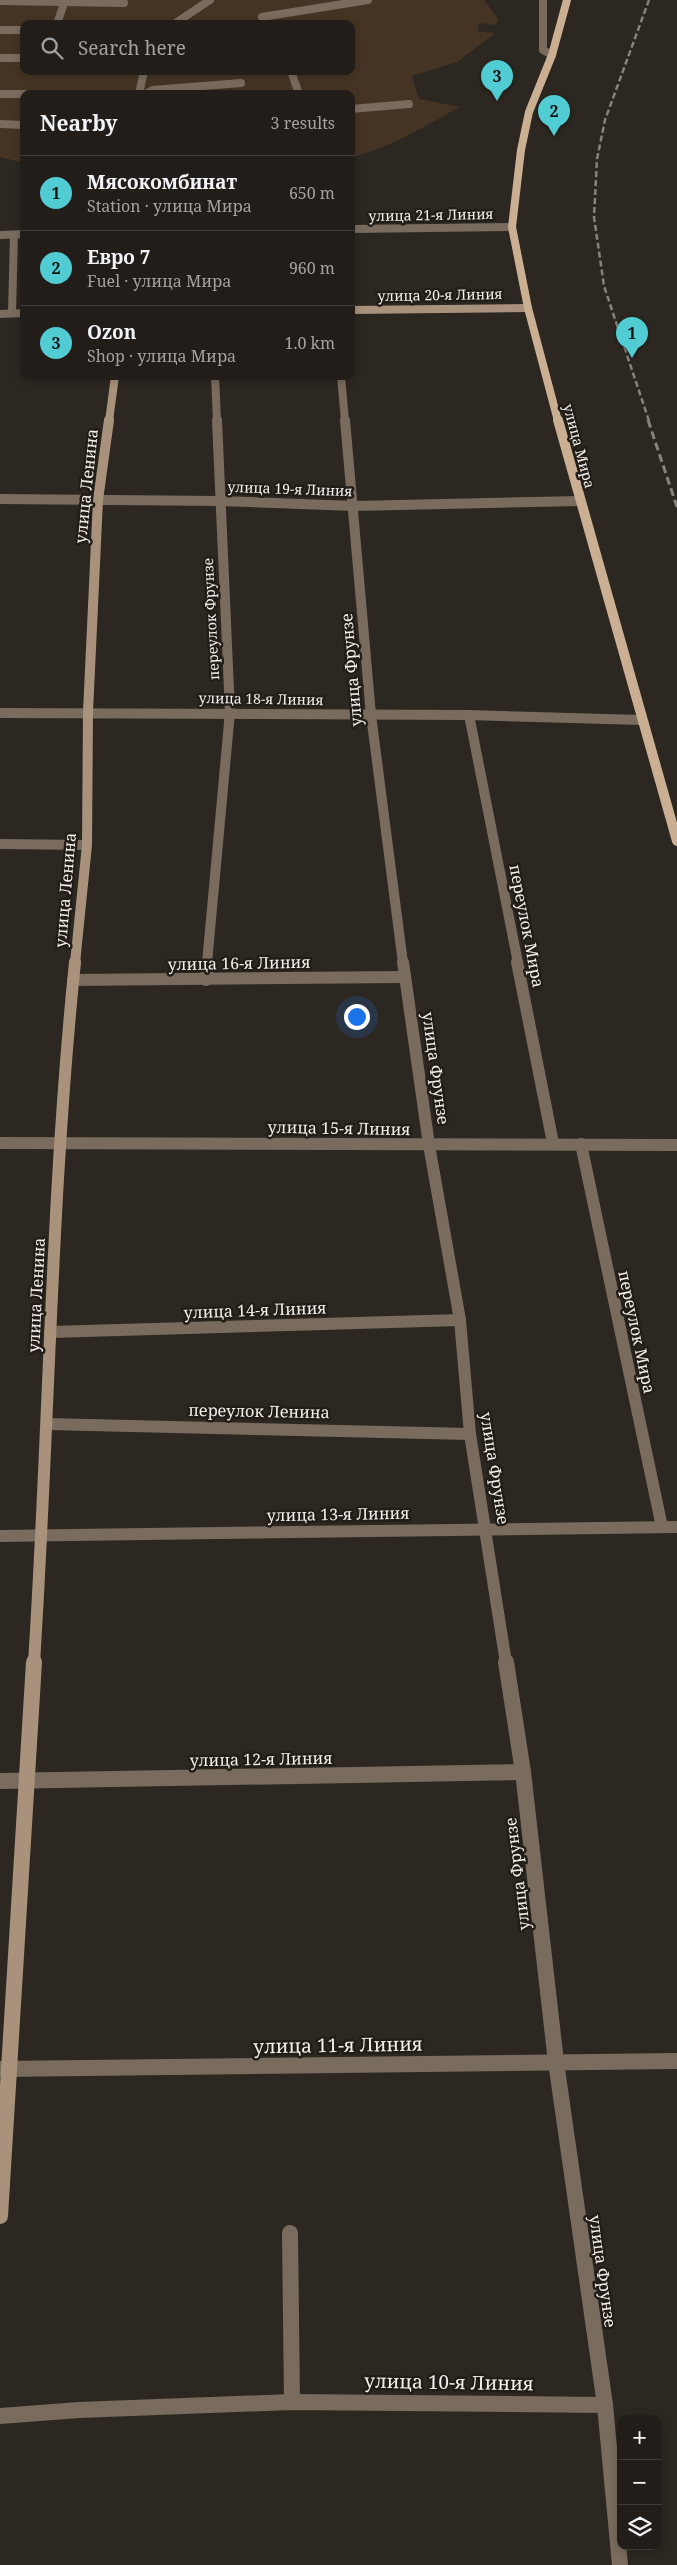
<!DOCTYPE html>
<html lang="en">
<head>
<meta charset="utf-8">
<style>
  body { margin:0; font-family:"Noto Serif",serif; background:#2e2a26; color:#f1f3f6 }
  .controls { position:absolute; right:15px; bottom:15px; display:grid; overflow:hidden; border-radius:10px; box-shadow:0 2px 8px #0003 }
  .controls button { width:45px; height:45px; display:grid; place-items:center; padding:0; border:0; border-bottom:1px solid #3f3b38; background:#221d19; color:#f1f3f6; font:25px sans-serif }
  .you { position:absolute; left:356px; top:1016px; width:18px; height:18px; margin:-12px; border:4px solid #fff; border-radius:50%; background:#1a73e8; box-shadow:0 0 0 8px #1a73e833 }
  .badge { display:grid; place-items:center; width:32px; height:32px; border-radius:50%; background:#51ccd3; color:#111; font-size:16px; font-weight:700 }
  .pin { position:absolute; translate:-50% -41px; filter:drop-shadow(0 1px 2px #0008) }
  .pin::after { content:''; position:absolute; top:26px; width:18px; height:15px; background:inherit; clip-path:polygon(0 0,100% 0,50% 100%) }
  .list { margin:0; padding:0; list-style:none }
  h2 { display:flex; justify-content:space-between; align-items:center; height:65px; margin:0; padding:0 20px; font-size:21px }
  h2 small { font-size:16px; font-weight:400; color:#a2a2a2 }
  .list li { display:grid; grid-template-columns:32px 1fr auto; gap:15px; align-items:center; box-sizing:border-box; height:75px; padding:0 20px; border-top:1px solid #3f3b38 }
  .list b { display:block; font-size:19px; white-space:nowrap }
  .list p { margin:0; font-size:16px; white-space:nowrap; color:#a2a2a2 }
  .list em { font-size:16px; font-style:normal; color:#a2a2a2 }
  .icon { flex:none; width:28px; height:28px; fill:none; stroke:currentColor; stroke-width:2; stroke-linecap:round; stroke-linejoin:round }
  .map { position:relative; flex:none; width:677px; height:2565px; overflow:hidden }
  .search { position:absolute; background:#221d19; box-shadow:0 2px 8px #0003; left:20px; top:20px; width:335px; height:55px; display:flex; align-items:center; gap:12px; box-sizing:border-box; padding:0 18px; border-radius:10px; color:#a2a2a2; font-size:19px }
  .panel { position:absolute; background:#221d19; box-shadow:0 2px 8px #0003; left:20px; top:90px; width:335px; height:290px; border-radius:10px }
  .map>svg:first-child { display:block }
  .green { fill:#453423; fill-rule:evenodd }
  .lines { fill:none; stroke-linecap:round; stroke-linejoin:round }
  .street-far3 { stroke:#796c5e; stroke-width:8 }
  .street-far2 { stroke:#796c5e; stroke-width:10 }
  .street-far1 { stroke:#796c5e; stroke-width:12 }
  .street { stroke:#796c5e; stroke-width:16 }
  .secondary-far3 { stroke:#a8927c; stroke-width:8 }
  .secondary-far2 { stroke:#a8927c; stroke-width:10 }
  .secondary-far1 { stroke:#a8927c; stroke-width:12 }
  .secondary { stroke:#a8927c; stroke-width:16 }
  .primary-far1 { stroke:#cbaf93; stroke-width:8 }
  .primary { stroke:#cbaf93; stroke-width:10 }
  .rail-far1 { stroke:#88827d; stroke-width:2.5; stroke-dasharray:6 3; stroke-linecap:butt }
  .rail { stroke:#88827d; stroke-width:3; stroke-dasharray:8 4; stroke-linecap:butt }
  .labels { text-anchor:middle; stroke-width:5; stroke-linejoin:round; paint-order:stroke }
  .far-street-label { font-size:14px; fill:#f3efeb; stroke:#231d18 }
  .street-label { font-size:16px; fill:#f3efeb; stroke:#231d18 }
  .near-street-label { font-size:19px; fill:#f3efeb; stroke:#231d18 }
</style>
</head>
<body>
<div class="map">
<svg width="677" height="2565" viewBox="0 0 677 2565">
  <rect width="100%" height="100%" fill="#2d2721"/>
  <path class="green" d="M0,0h484l14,19 -2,6 -17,-2 -1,8 17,2 -38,29 -45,14 7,23 41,8c-36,19 -69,41 -109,50v-63h-327v69l-24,-6zM24,24h327v47h-327z"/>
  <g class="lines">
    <g class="street-far3">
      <path d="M543,0v50l9,5"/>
      <path d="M0,1l124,2"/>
      <path d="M57,24l8,-24"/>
      <path d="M174,24l36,-24"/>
      <path d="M266,24l-4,-7 106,-17"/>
      <path d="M0,30h24"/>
      <path d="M0,58h24"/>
      <path d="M291,71l8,23"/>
      <path d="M0,94h24"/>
      <path d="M139,94l5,-23"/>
      <path d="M145,94l8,-4 88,-7"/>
      <path d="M351,109l58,-5"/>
      <path d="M0,124l24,1"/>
      <path d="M351,229l161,-2"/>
      <path d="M0,235l24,-1"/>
      <path d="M12,313l2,-78"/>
      <path d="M0,314l24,-1"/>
      <path d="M215,376l2,45"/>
      <path d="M341,376l4,45"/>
    </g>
    <g class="street-far2">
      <path d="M345,420l26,295 32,248"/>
      <path d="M0,499l219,2 135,5 226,-5"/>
      <path d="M0,713l469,2 173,5"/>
      <path d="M469,715l49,248"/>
      <path d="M0,844l87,1"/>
      <path d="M207,963l23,-251 -13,-292"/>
    </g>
    <g class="street-far1">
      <path d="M403,962l26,183 31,175 10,114 36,229"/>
      <path d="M517,962l36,181"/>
      <path d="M73,980l332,-3"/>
      <path d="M206,980l2,-18"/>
      <path d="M0,1143l677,2"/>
      <path d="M581,1144l81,383"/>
      <path d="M50,1332l410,-12"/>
      <path d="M47,1424l423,10"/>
      <path d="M0,1536l677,-9"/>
    </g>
    <g class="street">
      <path d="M506,1662l17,110 33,290 49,343 15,160"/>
      <path d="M0,1781l523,-9"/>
      <path d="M0,2069l677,-8"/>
      <path d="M290,2233l2,169"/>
      <path d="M0,2416l79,-6 213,-8 313,3"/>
    </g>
    <g class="secondary-far3">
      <path d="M351,310l177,-2"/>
      <path d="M109,421l6,-45"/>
    </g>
    <path class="secondary-far2" d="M75,963l12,-118 1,-133 10,-212 11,-80"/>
    <path class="secondary-far1" d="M34,1663c15,-233 17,-468 41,-701"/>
    <path class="secondary" d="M0,2216l34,-554"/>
    <path class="primary-far1" d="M558,421l-30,-113 -16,-81 9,-77 8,-38 23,-57 15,-55"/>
    <path class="primary" d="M558,420l119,421"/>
    <path class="rail-far1" d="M649,421l-45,-135 -10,-69 3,-58 8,-39 44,-120"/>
    <path class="rail" d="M648,420l29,87"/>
  </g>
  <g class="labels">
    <g class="far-street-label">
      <text transform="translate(431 215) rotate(-1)" y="5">улица 21-я Линия</text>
      <text transform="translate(440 295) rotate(-1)" y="5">улица 20-я Линия</text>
      <text transform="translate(579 446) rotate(75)" y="5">улица Мира</text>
      <text transform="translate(290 489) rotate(2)" y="5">улица 19-я Линия</text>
      <text transform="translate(211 619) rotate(-93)" y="5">переулок Фрунзе</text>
      <text transform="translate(261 699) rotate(1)" y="5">улица 18-я Линия</text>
    </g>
    <g class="street-label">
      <text transform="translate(86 486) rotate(-84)" y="6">улица Ленина</text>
      <text transform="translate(351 670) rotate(-95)" y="6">улица Фрунзе</text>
      <text transform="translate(65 890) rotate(-85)" y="6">улица Ленина</text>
      <text transform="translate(527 926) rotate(79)" y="6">переулок Мира</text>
      <text transform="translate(239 963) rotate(-1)" y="6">улица 16-я Линия</text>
      <text transform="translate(436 1068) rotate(82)" y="6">улица Фрунзе</text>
      <text transform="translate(339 1128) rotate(1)" y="6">улица 15-я Линия</text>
      <text transform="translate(36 1295) rotate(-87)" y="6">улица Ленина</text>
      <text transform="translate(255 1310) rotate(-2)" y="6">улица 14-я Линия</text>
      <text transform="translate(637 1332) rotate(78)" y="6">переулок Мира</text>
      <text transform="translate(259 1411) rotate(1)" y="6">переулок Ленина</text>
      <text transform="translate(495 1468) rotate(81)" y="6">улица Фрунзе</text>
      <text transform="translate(338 1514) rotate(-1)" y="6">улица 13-я Линия</text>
      <text transform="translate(261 1759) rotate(-1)" y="6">улица 12-я Линия</text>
      <text transform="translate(517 1874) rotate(-97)" y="6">улица Фрунзе</text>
      <text transform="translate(603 2271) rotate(82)" y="6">улица Фрунзе</text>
    </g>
    <g class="near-street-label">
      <text transform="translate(338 2045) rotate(-1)" y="7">улица 11-я Линия</text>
      <text transform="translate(449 2382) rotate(1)" y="7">улица 10-я Линия</text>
    </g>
  </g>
</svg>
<div class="controls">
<button>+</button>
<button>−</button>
<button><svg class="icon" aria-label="layers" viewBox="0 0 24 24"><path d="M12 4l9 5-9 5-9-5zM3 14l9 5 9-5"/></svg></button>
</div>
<div class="you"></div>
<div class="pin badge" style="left:632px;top:358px">1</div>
<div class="pin badge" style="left:554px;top:136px">2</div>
<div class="pin badge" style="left:497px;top:101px">3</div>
<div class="search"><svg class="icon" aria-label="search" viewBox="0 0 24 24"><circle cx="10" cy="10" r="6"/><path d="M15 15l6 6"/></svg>Search here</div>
<section class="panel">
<h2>Nearby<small>3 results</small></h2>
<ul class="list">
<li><span class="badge">1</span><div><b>Мясокомбинат</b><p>Station · улица Мира</p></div><em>650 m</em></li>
<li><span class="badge">2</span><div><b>Евро 7</b><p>Fuel · улица Мира</p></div><em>960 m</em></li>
<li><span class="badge">3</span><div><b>Ozon</b><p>Shop · улица Мира</p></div><em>1.0 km</em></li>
</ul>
</section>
</div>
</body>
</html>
